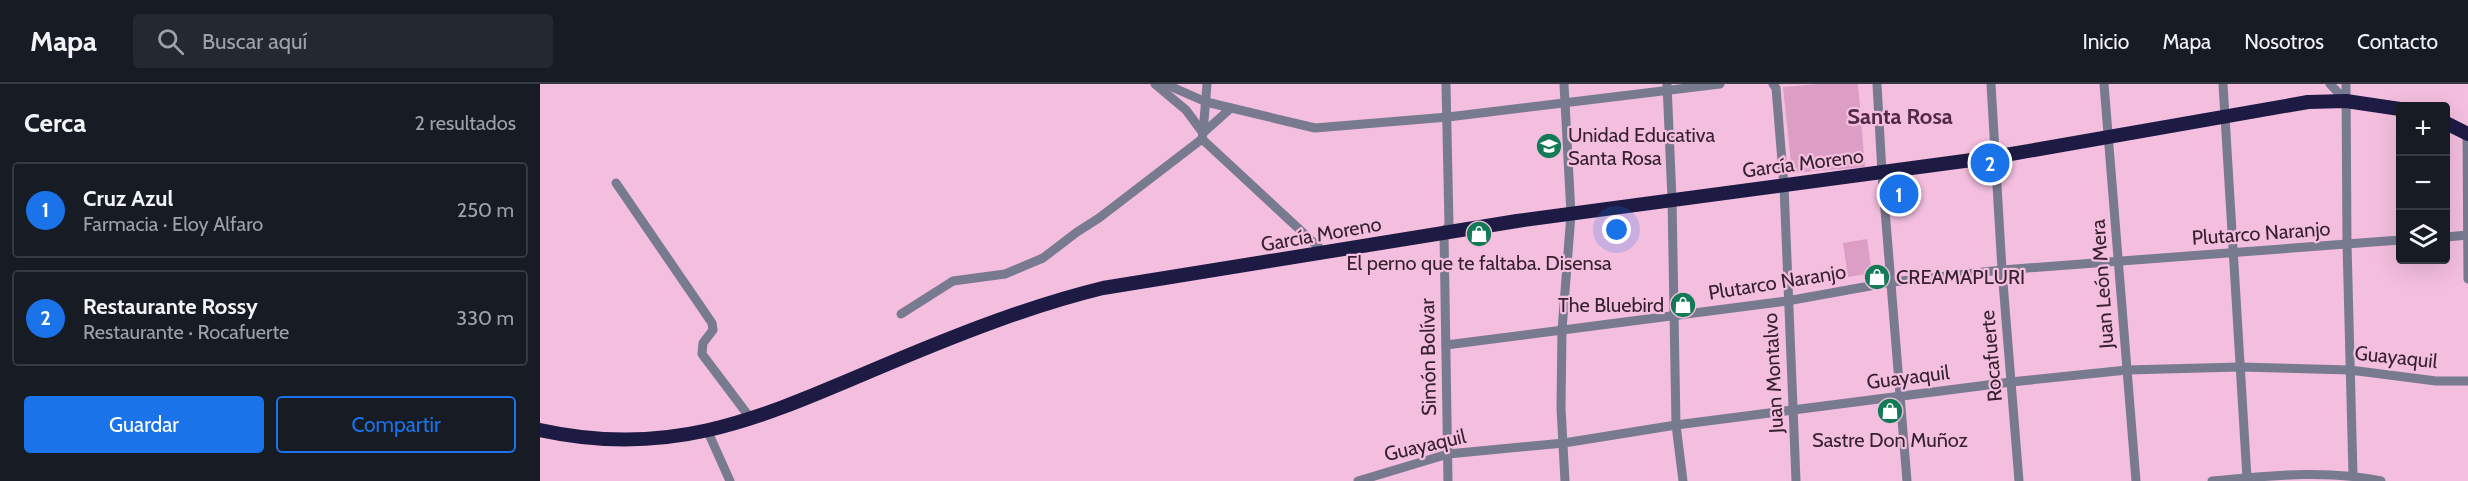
<!DOCTYPE html>
<html lang="es">
<head>
<meta charset="utf-8">
<style>
  body { margin:0; font-family:Cabin,sans-serif; background:#242831; color:#f1f3f6 }
  .controls { position:absolute; right:18px; top:18px; display:grid; overflow:hidden; border-radius:6px; box-shadow:0 6px 24px #0002 }
  .controls button { width:54px; height:54px; display:grid; place-items:center; padding:0; border:0; border-bottom:2px solid #363941; background:#171b24; color:#f1f3f6; font:30px sans-serif }
  .you { position:absolute; left:1077px; top:146px; width:21px; height:21px; margin:-15px; border:4px solid #fff; border-radius:50%; background:#1a73e8; box-shadow:0 0 0 9px #1a73e833 }
  .badge { display:grid; place-items:center; width:39px; height:39px; border-radius:50%; background:#1a73e8; color:#fff; font-size:20px; font-weight:700 }
  .pin { position:absolute; translate:-50% -50%; border:3px solid #fff; box-shadow:0 2px 6px #0006 }
  .list { margin:0; padding:0; list-style:none }
  h2 { display:flex; justify-content:space-between; align-items:center; height:78px; margin:0; padding:0 24px; font-size:26px }
  h2 small { font-size:20px; font-weight:400; color:#9ea1a6 }
  .list li { display:grid; grid-template-columns:39px 1fr auto; gap:18px; align-items:center; box-sizing:border-box; height:96px; margin:0 12px 12px; padding:0 12px; border:2px solid #363941; border-radius:6px }
  .list b { display:block; font-size:22px; white-space:nowrap }
  .list p { margin:0; font-size:20px; white-space:nowrap; color:#9ea1a6 }
  .list em { font-size:20px; font-style:normal; color:#9ea1a6 }
  .actions { display:flex; gap:12px; padding:18px 24px }
  .actions a { flex:1; padding:14px 0; border:2px solid #1a73e8; border-radius:6px; text-align:center; font-size:21px; color:#1a73e8 }
  .actions .main { background:#1a73e8; color:#fff }
  .icon { flex:none; width:33px; height:33px; fill:none; stroke:currentColor; stroke-width:2; stroke-linecap:round; stroke-linejoin:round }
  .map { position:relative; flex:none; width:1928px; height:397px; overflow:hidden }
  header { display:flex; align-items:center; gap:36px; box-sizing:border-box; height:84px; padding:0 30px; background:#171b24; border-bottom:2px solid #363941 }
  header strong { font-size:28px }
  nav { display:flex; gap:33px; margin-inline-start:auto; font-size:21px }
  .search { width:420px; height:54px; background:#242831; display:flex; align-items:center; gap:15px; box-sizing:border-box; padding:0 21px; border-radius:6px; color:#9ea1a6; font-size:22px }
  main { display:flex }
  aside { flex:1; background:#171b24 }
  .map>svg:first-child { display:block }
  .green { fill:#dd9ec5 }
  .lines { fill:none; stroke-linecap:round; stroke-linejoin:round }
  .minor { stroke:#787a90; stroke-width:9 }
  .highway { stroke:#1d1b44; stroke-width:14 }
  .labels { text-anchor:middle; stroke-width:4.5; stroke-linejoin:round; paint-order:stroke }
  .poi-label { font-size:20px; fill:#36222e; stroke:#f4bedf; text-anchor:start }
  .street-label { font-size:20px; fill:#36222e; stroke:#f4bedf }
  .quarter-label { font-size:22px; font-weight:bold; fill:#552a46; stroke:#f4bedf }
</style>
</head>
<body>
<header>
<strong>Mapa</strong>
<div class="search"><svg class="icon" aria-label="search" viewBox="0 0 24 24"><circle cx="10" cy="10" r="6"/><path d="M15 15l6 6"/></svg>Buscar aquí</div>
<nav><a>Inicio</a><a>Mapa</a><a>Nosotros</a><a>Contacto</a></nav>
</header>
<main>
<aside>
<h2>Cerca<small>2 resultados</small></h2>
<ul class="list">
<li><span class="badge">1</span><div><b>Cruz Azul</b><p>Farmacia · Eloy Alfaro</p></div><em>250 m</em></li>
<li><span class="badge">2</span><div><b>Restaurante Rossy</b><p>Restaurante · Rocafuerte</p></div><em>330 m</em></li>
</ul>
<div class="actions"><a class="main">Guardar</a><a>Compartir</a></div>
</aside>
<div class="map">
<svg width="1928" height="397" viewBox="0 0 1928 397">
  <rect width="100%" height="100%" fill="#f4bedf"/>
  <g class="green">
    <path d="M1279,0h39l7,83 -73,6 -9,-86z"/>
    <path d="M1327,155l5,34 -24,4 -5,-34z"/>
  </g>
  <g class="lines">
    <g class="minor">
      <path d="M615,0l31,26 17,23 -1,6 123,114"/>
      <path d="M625,0l41,18 109,26 133,-11 272,-33"/>
      <path d="M906,0l3,141 -5,8 4,248"/>
      <path d="M1024,0l7,130 -9,116 -1,78 4,73"/>
      <path d="M1127,0l5,115 4,226 7,56"/>
      <path d="M1233,0l3,4 8,98 12,295"/>
      <path d="M1337,0l5,89 25,308"/>
      <path d="M1451,0l11,186 17,211"/>
      <path d="M1564,0l32,397"/>
      <path d="M1683,0l24,394"/>
      <path d="M1790,0l16,17"/>
      <path d="M1806,0l1,160 6,231"/>
      <path d="M663,49l4,-49"/>
      <path d="M663,49l28,-25"/>
      <path d="M1927,50l1,145"/>
      <path d="M76,99l96,140 1,7 -10,13 -1,11 49,65"/>
      <path d="M1906,153l22,-2"/>
      <path d="M361,230l52,-33 52,-7 38,-16 34,-26 22,-14 103,-79"/>
      <path d="M906,261l341,-44 105,-19 110,-12 398,-30"/>
      <path d="M168,348l22,49"/>
      <path d="M818,397l90,-27 116,-11 112,-18 335,-43 116,-12 112,-3 111,3 86,11h32"/>
      <path d="M1672,397c56,-5 114,-12 169,0"/>
    </g>
    <g class="highway">
      <path d="M1906,39l22,11"/>
      <path d="M0,346c140,31 232,-18 357,-70 67,-28 136,-55 206,-72l414,-67 477,-64 314,-55 38,-1 54,8"/>
    </g>
  </g>
  <defs>
    <g id="school-disc" transform="scale(1.35)"><circle r="9.5" fill="#127a54" stroke="#f4bedf"/><path d="M0-5L7-2L0 1L-7-2ZM-4 1L0 2.5L4 1V4Q0 6-4 4Z" fill="#fff"/></g>
    <g id="shop-disc" transform="scale(1.35)"><circle r="9.5" fill="#127a54" stroke="#f4bedf"/><path d="M-5-2.5h2.3a2.7 3.5 0 0 1 5.4 0H5L5.5 6h-11ZM-1.5-2.5h3a1.5 2.3 0 0 0-3 0Z" fill="#fff"/></g>
  </defs>
  <g fill-rule="evenodd">
    <use href="#school-disc" x="1009" y="62"/>
    <use href="#shop-disc" x="939" y="150"/>
    <use href="#shop-disc" x="1337" y="193"/>
    <use href="#shop-disc" x="1143" y="221"/>
    <use href="#shop-disc" x="1350" y="327"/>
  </g>
  <g class="labels">
    <g class="poi-label">
      <text x="1028" y="58">Unidad Educativa<tspan x="1028" dy="23">Santa Rosa</tspan></text>
      <text x="939" y="186" text-anchor="middle">El perno que te faltaba. Disensa</text>
      <text x="1356" y="200">CREAMAPLURI</text>
      <text x="1124" y="228" text-anchor="end">The Bluebird</text>
      <text x="1350" y="363" text-anchor="middle">Sastre Don Muñoz</text>
    </g>
    <g class="street-label">
      <text transform="translate(1263 79) rotate(-7)" y="7">García Moreno</text>
      <text transform="translate(1721 149) rotate(-4)" y="7">Plutarco Naranjo</text>
      <text transform="translate(781 150) rotate(-10)" y="7">García Moreno</text>
      <text transform="translate(1237 198) rotate(-9)" y="7">Plutarco Naranjo</text>
      <text transform="translate(1562 200) rotate(-94)" y="7">Juan León Mera</text>
      <text transform="translate(1451 272) rotate(-95)" y="7">Rocafuerte</text>
      <text transform="translate(888 273) rotate(-91)" y="7">Simón Bolívar</text>
      <text transform="translate(1856 273) rotate(6)" y="7">Guayaquil</text>
      <text transform="translate(1233 289) rotate(-93)" y="7">Juan Montalvo</text>
      <text transform="translate(1368 293) rotate(-7)" y="7">Guayaquil</text>
      <text transform="translate(885 361) rotate(-13)" y="7">Guayaquil</text>
    </g>
    <g class="quarter-label">
      <text x="1360" y="40">Santa Rosa</text>
    </g>
  </g>
</svg>
<div class="controls">
<button>+</button>
<button>−</button>
<button><svg class="icon" aria-label="layers" viewBox="0 0 24 24"><path d="M12 4l9 5-9 5-9-5zM3 14l9 5 9-5"/></svg></button>
</div>
<div class="you"></div>
<div class="pin badge" style="left:1359px;top:110px">1</div>
<div class="pin badge" style="left:1450px;top:79px">2</div>
</div>
</main>
</body>
</html>
